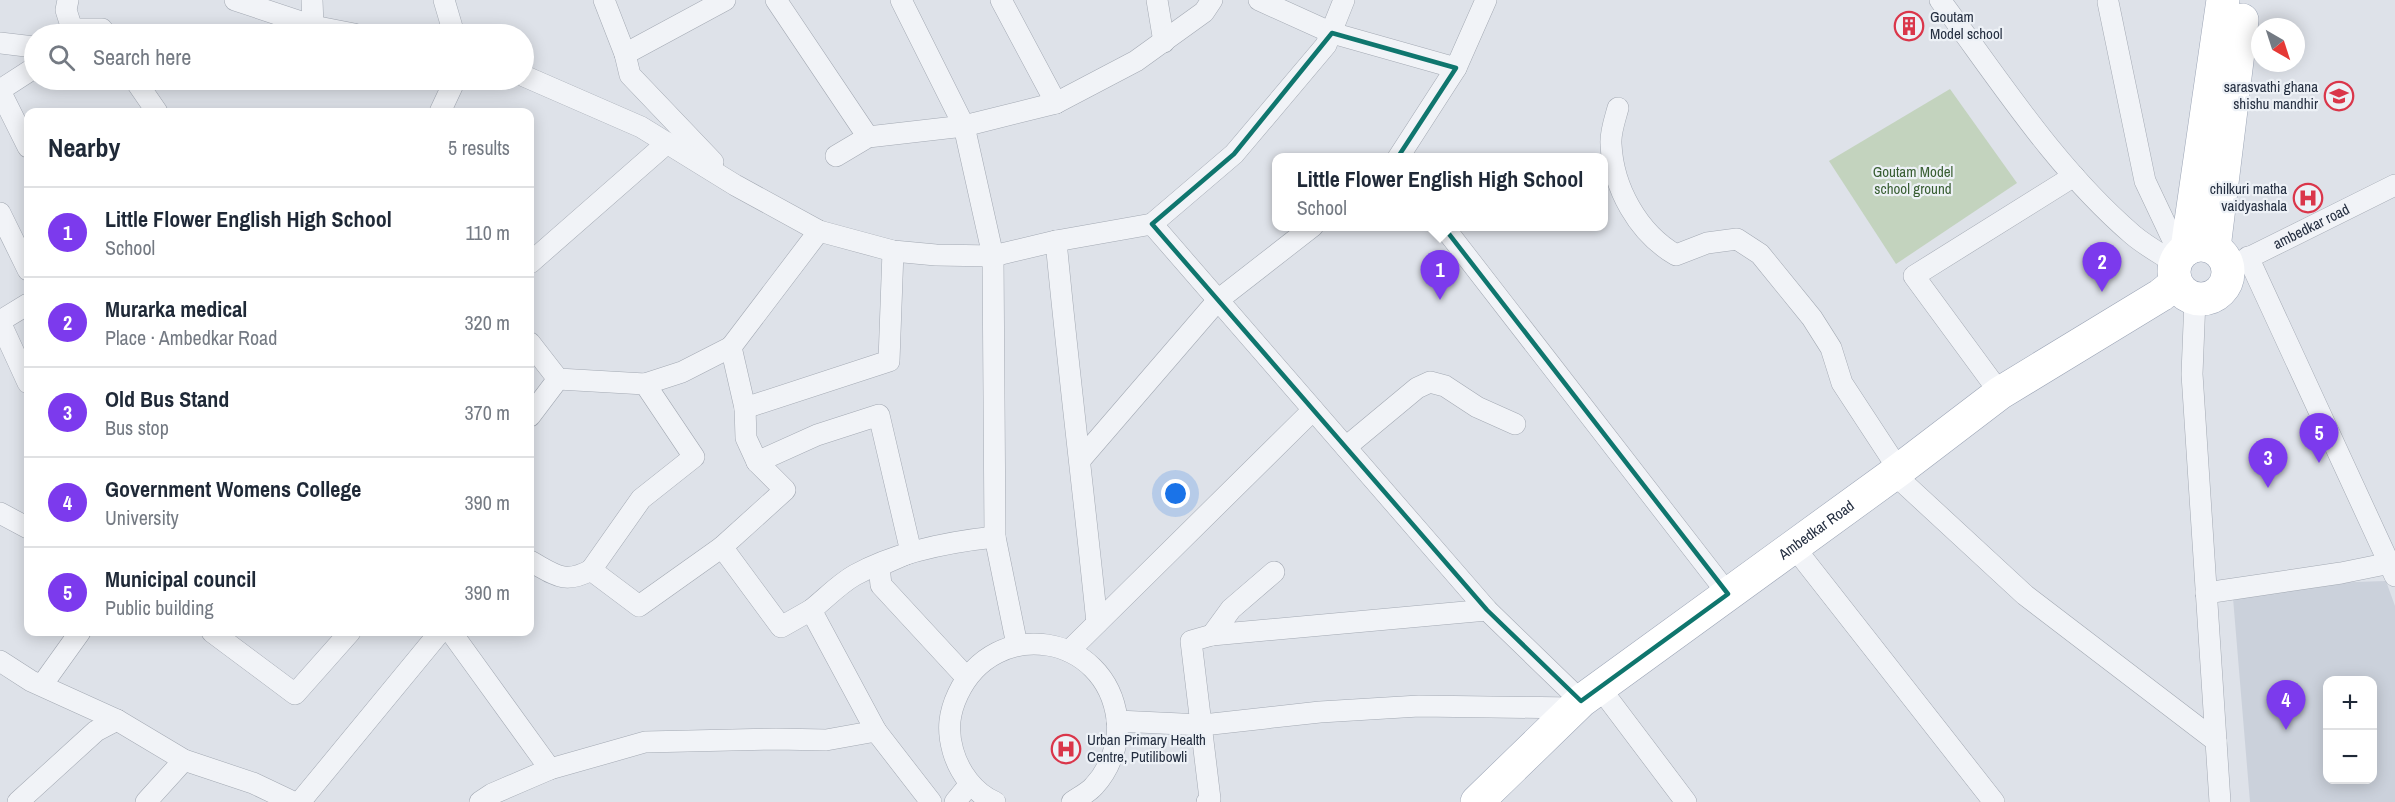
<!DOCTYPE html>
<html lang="en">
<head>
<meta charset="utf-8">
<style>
  body { margin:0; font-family:"Archivo Narrow",sans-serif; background:#f2f2f3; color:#1f2937 }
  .controls { position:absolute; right:18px; bottom:18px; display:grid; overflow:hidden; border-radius:12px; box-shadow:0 3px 15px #0003 }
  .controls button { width:54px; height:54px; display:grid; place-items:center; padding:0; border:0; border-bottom:2px solid #e0e1e3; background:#fff; color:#1f2937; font:30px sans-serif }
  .compass { position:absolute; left:2251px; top:18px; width:54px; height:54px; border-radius:50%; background:#fff; box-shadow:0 3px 15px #0003; rotate:141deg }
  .you { position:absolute; left:1176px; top:494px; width:21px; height:21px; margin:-15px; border:4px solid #fff; border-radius:50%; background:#1a73e8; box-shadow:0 0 0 9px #1a73e833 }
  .badge { display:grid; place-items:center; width:39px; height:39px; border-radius:50%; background:#7c3aed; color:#fff; font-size:20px; font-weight:700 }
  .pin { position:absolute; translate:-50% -50px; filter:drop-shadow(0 2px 3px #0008) }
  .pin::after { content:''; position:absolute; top:32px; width:21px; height:18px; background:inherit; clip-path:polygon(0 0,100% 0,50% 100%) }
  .popup { position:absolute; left:1272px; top:153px; width:336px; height:78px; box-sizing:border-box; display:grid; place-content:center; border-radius:12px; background:#fff; filter:drop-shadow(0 2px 4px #0005); font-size:20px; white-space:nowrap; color:#747a83 }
  .popup b { font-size:22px; color:#1f2937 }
  .popup::after { content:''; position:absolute; left:50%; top:100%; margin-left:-12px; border:12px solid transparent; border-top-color:#fff }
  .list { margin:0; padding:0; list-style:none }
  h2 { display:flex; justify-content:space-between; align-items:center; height:78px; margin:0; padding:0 24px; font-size:26px }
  h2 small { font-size:20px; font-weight:400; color:#747a83 }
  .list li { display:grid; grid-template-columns:39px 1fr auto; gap:18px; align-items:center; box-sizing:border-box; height:90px; padding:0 24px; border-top:2px solid #e0e1e3 }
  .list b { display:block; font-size:22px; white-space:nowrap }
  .list p { margin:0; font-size:20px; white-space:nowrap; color:#747a83 }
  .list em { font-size:20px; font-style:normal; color:#747a83 }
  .icon { flex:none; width:33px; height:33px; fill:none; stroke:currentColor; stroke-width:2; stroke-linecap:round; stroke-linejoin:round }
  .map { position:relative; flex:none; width:2395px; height:802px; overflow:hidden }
  .search { position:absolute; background:#fff; box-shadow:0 3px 15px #0003; left:24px; top:24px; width:510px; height:66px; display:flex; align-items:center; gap:15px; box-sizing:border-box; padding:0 21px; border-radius:33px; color:#747a83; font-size:22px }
  .panel { position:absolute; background:#fff; box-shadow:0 3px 15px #0003; left:24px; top:108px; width:510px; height:528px; border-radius:12px }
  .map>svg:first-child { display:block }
  .built { fill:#cbd1db; fill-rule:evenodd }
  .green { fill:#c3d3be }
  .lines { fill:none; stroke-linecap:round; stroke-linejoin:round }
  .minor-casing { stroke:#a3a9b3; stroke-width:22 }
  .primary-casing { stroke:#9ca5b6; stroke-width:34 }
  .minor { stroke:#f1f3f7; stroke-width:21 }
  .primary { stroke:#fff; stroke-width:33 }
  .marked { fill:none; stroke:#0f766e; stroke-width:4.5; stroke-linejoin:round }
  .labels { text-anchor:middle; stroke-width:4.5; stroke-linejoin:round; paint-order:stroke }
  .poi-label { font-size:15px; fill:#252f41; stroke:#edf1f6; text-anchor:start }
  .park-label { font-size:15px; fill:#385e32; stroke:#edf1f6 }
  .street-label { font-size:15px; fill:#252f41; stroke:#edf1f6 }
</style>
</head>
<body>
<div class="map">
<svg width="2395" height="802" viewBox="0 0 2395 802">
  <rect width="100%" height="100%" fill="#dee2e9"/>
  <path class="built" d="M2386,581l9,25v196h-145l-18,-216zM2328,680h44v100h-44z"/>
  <path class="green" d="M1950,89l67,94 -121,81 -67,-103z"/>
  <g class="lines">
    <g class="minor-casing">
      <g id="minor">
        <path d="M68,0l-2,10 6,19h30l4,5"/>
        <path d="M235,0l78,26 41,8"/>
        <path d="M312,0l1,26"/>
        <path d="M444,0l10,34"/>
        <path d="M604,0l21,54 5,21 83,87"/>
        <path d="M776,0l92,137"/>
        <path d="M901,0l63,126 29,130 2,281 22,108"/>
        <path d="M1001,0l55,103"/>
        <path d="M1157,0l7,42"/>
        <path d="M1259,0l73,33 124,35 30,-68"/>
        <path d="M1940,0c60,81 116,169 193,235 13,11 28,19 42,28"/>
        <path d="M2108,2l37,179 35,74"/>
        <path d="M0,43l34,4"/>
        <path d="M625,54l100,-54"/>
        <path d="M524,76l117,51 94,58 84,46 74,20 43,4 57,1 63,-15 96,-17 335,386 94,91"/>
        <path d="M135,80l22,32"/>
        <path d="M0,90l34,-22"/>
        <path d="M0,91l28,56"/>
        <path d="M1618,108c-3,11 -8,25 -7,36 2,44 27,89 65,111l31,-12 30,-4 23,15 52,64 19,30 11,35 57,87"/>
        <path d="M440,112l15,-32"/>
        <path d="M836,156l32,-19 96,-11 92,-23 80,-42 68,-49 8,-12"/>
        <path d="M1398,158l58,-90"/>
        <path d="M0,213l28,57"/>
        <path d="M1152,224l82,-70 92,-109 18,-45"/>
        <path d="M1443,226l285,368"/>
        <path d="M1056,241c12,127 28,254 41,382"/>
        <path d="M2248,257l147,319"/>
        <path d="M530,263l137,-120"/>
        <path id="s1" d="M2228,268l167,-83"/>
        <path d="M2195,299l-3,75 28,428"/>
        <path d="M0,321l28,-17"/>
        <path d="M0,322l28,61"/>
        <path d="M530,343l28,36 87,5 49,73 -53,42 -50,71 48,36 83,-59"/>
        <path d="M645,384l37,-12 49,-25"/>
        <path d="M2000,393l-86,-117 160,-100"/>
        <path d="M745,408l144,-47 4,-110"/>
        <path d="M530,416l28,-37"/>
        <path d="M1346,447l71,-59 13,-6 15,4 32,21 38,17"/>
        <path d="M1081,459l137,-159 95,-74"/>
        <path d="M757,462l60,-27 62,-20 32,137 -32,14 2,19 85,92"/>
        <path d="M1894,474l131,121 191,146"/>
        <path d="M0,513l28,15"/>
        <path d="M1794,547l200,255"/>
        <path d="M530,561c24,13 34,24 61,9"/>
        <path d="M2206,593l135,-20 54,-11"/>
        <path d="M811,610l-30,17 -59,-80 63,-57 -28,-28 -11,-24 -1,-30 -14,-61 88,-116"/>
        <path d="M212,632l83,62 55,-62"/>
        <path d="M451,632l99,137"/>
        <path d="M1212,635l19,-26 43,-37"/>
        <path d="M1069,651l244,-241"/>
        <path d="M0,661l31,20 86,39 67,40 69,23 40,19"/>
        <path d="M42,685l38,-53"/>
        <path d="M1600,688l86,114"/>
        <path d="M1117,721l86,4 117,-13 99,-6 154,2"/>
        <path d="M876,731l55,71"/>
        <path d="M18,802l78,-71 21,-11"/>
        <path d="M146,802l38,-42"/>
        <path d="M300,802l140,-170"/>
        <path d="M480,802l12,-8 58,-25 95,-27 131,-3 50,1 50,-9 -65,-121c14,-11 28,-26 44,-35 42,-23 92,-33 140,-38"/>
        <path d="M955,802l15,-18"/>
        <path d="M995,802c-21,-9 -36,-30 -42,-51 -6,-21 -4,-38 5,-57 37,-78 148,-61 159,25 3,23 -7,50 -23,67 -6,7 -15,11 -22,16"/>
        <path d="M1207,802l3,-3 -19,-158 21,-6 275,-25"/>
      </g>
    </g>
    <g class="primary-casing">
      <g id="primary">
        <circle cx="2201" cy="272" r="27"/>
        <path d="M2214,248l28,-228"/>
        <path d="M2187,249l36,-249"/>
        <path id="s2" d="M1477,802l104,-101 318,-231 101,-77 161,-98 15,-12"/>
      </g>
    </g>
    <use href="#minor" class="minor"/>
    <use href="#primary" class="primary"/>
  </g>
  <path class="marked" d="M1332,33l124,35 -62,95 334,431 -147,107 -94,-91 -335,-386 82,-70z"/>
  <defs>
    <g id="building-ring" transform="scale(1.5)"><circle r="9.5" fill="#edf1f6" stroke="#da364a" stroke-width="1.5"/><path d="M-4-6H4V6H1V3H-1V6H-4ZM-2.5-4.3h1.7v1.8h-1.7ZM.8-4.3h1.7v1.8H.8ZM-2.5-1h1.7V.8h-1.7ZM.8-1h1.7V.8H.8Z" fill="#da364a"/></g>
    <g id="school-ring" transform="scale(1.5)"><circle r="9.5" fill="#edf1f6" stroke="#da364a" stroke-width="1.5"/><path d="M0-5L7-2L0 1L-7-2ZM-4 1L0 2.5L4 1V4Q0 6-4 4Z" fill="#da364a"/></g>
    <g id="hospital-ring" transform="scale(1.5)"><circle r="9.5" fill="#edf1f6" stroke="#da364a" stroke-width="1.5"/><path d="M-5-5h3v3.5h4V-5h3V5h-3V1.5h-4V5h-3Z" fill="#da364a"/></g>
  </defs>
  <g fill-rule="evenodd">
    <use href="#building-ring" x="1909" y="26"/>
    <use href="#school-ring" x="2339" y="96"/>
    <use href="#hospital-ring" x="2308" y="198"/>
    <use href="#hospital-ring" x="1066" y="749"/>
  </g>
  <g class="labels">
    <g class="poi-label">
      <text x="1930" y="22">Goutam<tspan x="1930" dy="17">Model school</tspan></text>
      <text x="2318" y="92" text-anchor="end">sarasvathi ghana<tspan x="2318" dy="17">shishu mandhir</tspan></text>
      <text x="2287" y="194" text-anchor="end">chilkuri matha<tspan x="2287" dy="17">vaidyashala</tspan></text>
      <text x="1087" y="745">Urban Primary Health<tspan x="1087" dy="17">Centre, Putilibowli</tspan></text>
    </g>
    <g class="park-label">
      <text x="1913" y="177">Goutam Model<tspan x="1913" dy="17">school ground</tspan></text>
    </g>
    <g class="street-label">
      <text dy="5" stroke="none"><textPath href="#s1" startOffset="93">ambedkar road</textPath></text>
      <text dy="5" stroke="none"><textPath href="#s2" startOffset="436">Ambedkar Road</textPath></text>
    </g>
  </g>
</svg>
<div class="controls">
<button>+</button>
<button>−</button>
</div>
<svg class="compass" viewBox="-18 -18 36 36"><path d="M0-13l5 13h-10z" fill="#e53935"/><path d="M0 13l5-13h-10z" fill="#747a83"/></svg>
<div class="you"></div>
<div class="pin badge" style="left:1440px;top:300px">1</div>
<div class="popup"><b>Little Flower English High School</b>School</div>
<div class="pin badge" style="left:2102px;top:292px">2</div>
<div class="pin badge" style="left:2268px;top:488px">3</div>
<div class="pin badge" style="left:2286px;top:730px">4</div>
<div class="pin badge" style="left:2319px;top:463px">5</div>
<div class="search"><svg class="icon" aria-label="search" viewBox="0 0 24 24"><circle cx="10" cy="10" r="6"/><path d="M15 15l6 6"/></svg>Search here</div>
<section class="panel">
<h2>Nearby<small>5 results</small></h2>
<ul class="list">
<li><span class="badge">1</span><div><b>Little Flower English High School</b><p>School</p></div><em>110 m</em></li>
<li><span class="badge">2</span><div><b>Murarka medical</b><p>Place · Ambedkar Road</p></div><em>320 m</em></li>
<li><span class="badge">3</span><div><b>Old Bus Stand</b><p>Bus stop</p></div><em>370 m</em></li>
<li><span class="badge">4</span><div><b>Government Womens College</b><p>University</p></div><em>390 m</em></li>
<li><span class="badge">5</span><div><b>Municipal council</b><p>Public building</p></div><em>390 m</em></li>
</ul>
</section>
</div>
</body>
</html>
